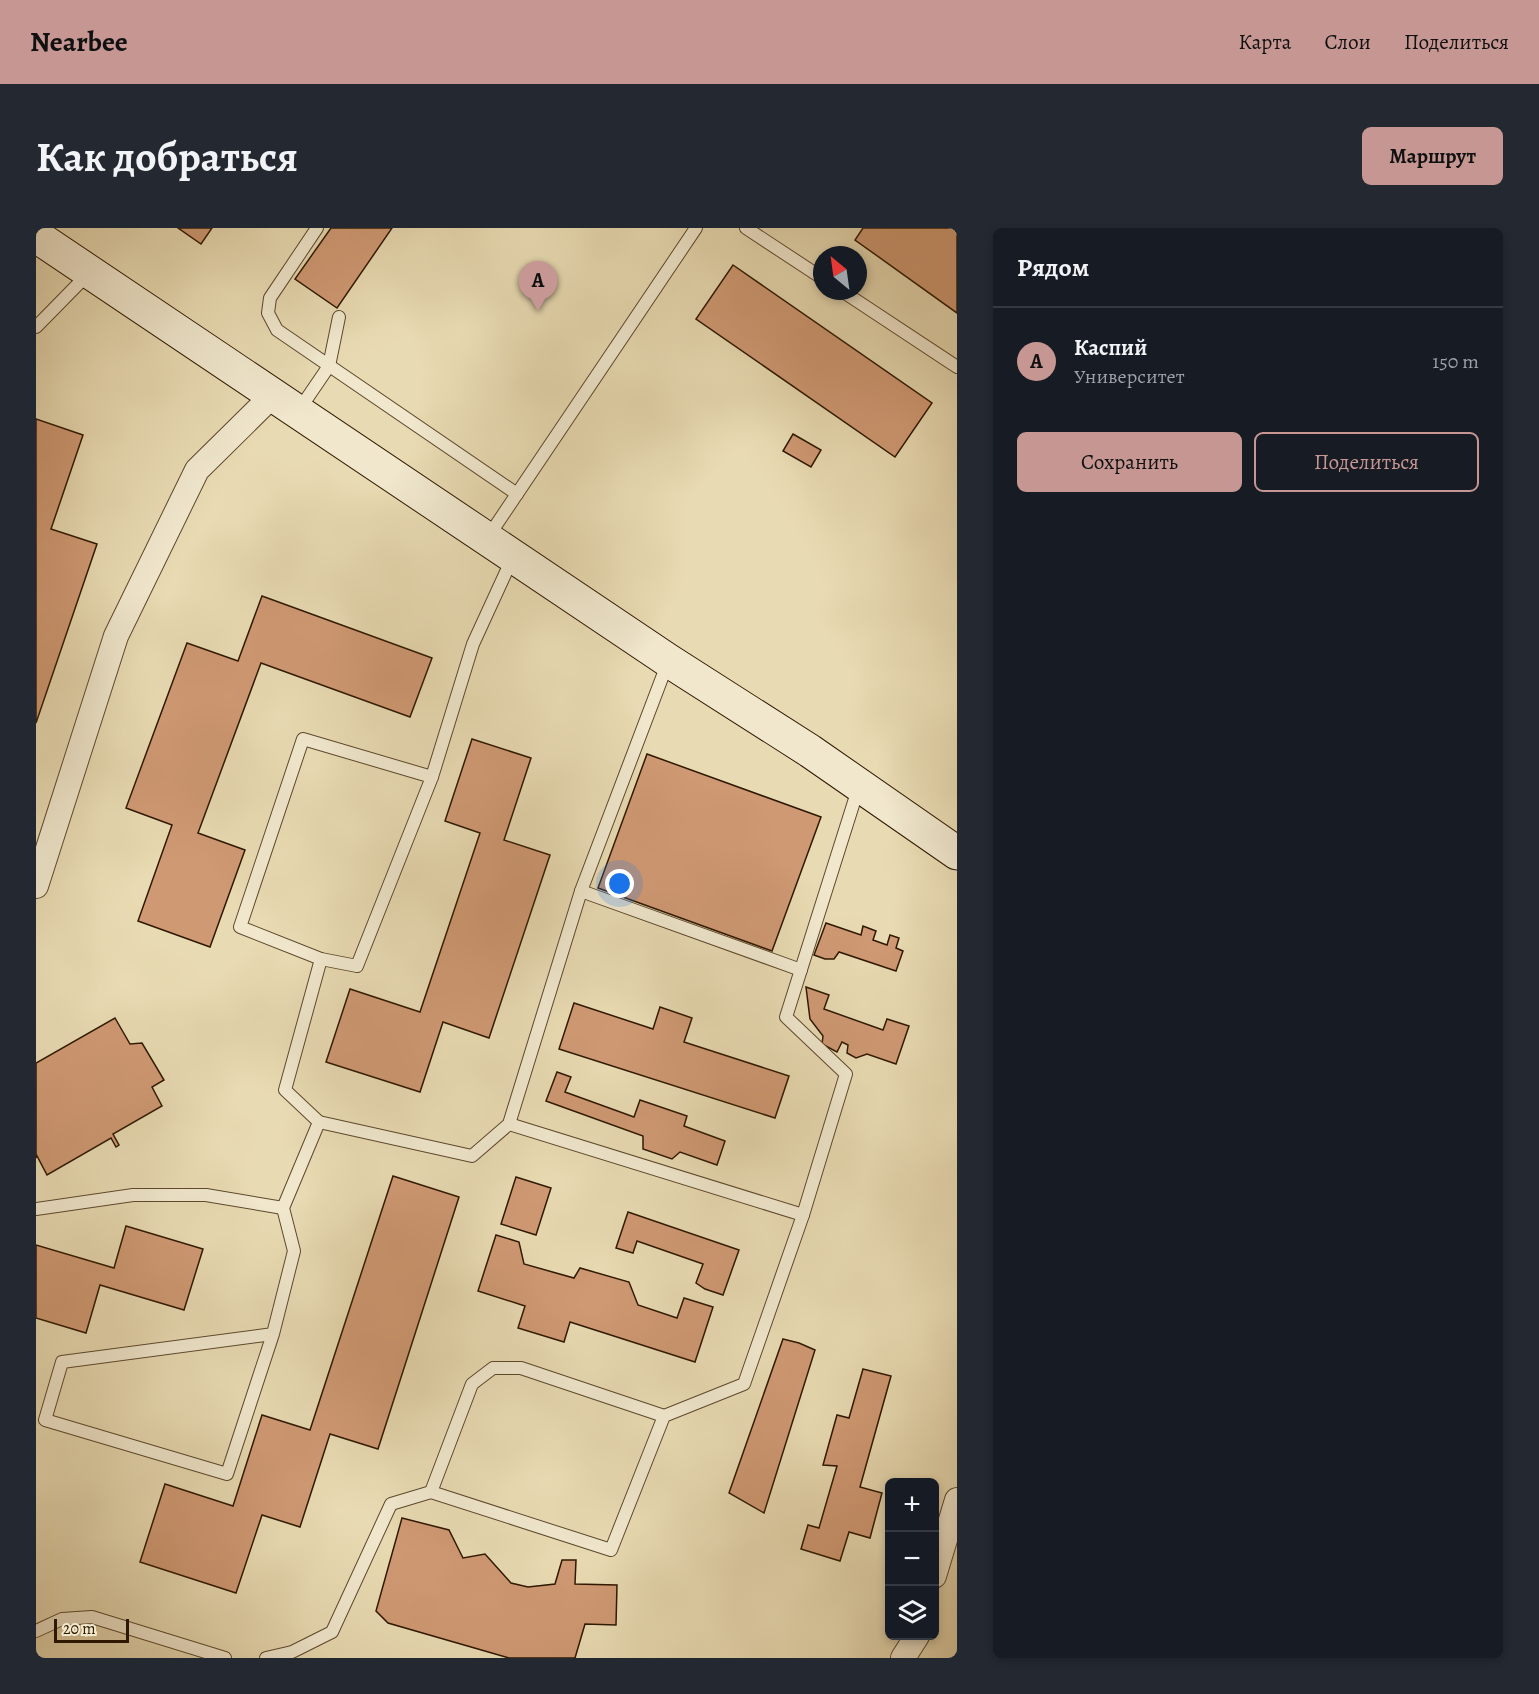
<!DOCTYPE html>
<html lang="ru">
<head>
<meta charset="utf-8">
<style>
  body { margin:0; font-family:Alegreya,serif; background:#242831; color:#f1f3f6 }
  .controls { position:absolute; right:18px; bottom:18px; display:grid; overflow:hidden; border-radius:9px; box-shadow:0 3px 9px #0003 }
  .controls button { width:54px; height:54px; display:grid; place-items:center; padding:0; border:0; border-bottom:2px solid #363941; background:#171b24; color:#f1f3f6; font:30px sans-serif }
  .compass { position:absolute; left:777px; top:18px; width:54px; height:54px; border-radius:50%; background:#171b24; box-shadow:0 3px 9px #0003; rotate:331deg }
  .scale { position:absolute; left:18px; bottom:15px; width:75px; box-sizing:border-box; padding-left:6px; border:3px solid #2f1800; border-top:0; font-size:16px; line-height:21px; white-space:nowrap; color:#2f1800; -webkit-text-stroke:4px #f0e7cd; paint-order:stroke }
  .you { position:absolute; left:584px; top:656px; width:21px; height:21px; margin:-15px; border:4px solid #fff; border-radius:50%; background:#1a73e8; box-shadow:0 0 0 9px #1a73e833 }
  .badge { display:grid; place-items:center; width:39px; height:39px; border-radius:50%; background:#c59692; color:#111; font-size:20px; font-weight:700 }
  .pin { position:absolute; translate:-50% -50px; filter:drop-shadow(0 2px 3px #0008) }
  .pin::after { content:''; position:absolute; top:32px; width:21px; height:18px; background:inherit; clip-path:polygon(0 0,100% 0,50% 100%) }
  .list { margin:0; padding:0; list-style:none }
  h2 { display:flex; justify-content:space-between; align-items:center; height:78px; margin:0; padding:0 24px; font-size:26px }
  h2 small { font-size:20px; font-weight:400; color:#9ea1a6 }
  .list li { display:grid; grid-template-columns:39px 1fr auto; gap:18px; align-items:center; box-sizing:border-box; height:108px; padding:0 24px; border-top:2px solid #363941 }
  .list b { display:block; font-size:22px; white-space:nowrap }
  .list p { margin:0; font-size:20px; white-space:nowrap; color:#9ea1a6 }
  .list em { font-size:20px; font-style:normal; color:#9ea1a6 }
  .actions { display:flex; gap:12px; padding:18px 24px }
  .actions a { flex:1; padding:14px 0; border:2px solid #c59692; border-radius:9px; text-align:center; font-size:21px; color:#c59692 }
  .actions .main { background:#c59692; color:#111 }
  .icon { flex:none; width:33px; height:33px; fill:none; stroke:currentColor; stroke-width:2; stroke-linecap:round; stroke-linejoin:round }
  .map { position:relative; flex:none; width:921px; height:1430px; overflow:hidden; border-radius:9px }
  header { display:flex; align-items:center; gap:36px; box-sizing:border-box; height:84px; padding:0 30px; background:#c59692; color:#111 }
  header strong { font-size:28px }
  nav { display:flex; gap:33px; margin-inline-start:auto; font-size:21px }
  .intro { display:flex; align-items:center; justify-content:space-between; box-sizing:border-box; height:144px; padding:0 36px }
  h1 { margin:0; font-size:42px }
  .button { padding:15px 27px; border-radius:9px; background:#c59692; color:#111; font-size:21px; font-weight:700 }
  main { display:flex; gap:36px; padding:0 36px }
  aside { flex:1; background:#171b24; border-radius:9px; box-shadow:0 3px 9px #0003 }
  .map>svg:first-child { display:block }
  .building { fill:#cf9973; stroke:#2f1800; stroke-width:1.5 }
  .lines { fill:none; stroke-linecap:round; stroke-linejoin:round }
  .lane-casing { stroke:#5d482c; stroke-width:14 }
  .street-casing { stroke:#5d482c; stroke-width:26 }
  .secondary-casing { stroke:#2f1800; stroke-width:35 }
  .lane { stroke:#f0e7cd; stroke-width:12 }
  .street { stroke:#f0e7cd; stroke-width:24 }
  .secondary { stroke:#f0e7cd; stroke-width:33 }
</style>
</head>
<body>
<header>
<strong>Nearbee</strong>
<nav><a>Карта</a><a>Слои</a><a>Поделиться</a></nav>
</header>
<div class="intro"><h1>Как добраться</h1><a class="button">Маршрут</a></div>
<main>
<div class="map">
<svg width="921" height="1430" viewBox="0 0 921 1430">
  <rect width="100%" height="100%" fill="#e8dab2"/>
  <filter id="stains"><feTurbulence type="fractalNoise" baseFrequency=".00333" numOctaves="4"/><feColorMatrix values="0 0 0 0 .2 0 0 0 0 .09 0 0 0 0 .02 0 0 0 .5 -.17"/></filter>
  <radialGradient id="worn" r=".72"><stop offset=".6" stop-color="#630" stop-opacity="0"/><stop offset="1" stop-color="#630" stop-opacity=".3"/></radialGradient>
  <g class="building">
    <path d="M142,0h34l-11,16z"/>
    <path d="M295,0h61l-55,80 -42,-29z"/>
    <path d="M827,0h94v85l-102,-73z"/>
    <path d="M697,37l199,138 -37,54 -199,-138z"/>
    <path d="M0,191l47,16 -32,94 46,15 -61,179z"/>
    <path d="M757,206l28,16 -10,17 -28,-16z"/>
    <path d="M226,368l170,62 -22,59 -149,-54 -63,170 47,17 -35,97 -72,-26 34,-96 -46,-17 61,-165 51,18z"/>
    <path d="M436,511l59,19 -27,82 46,15 -61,183 -46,-16 -23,70 -94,-30 24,-73 70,23 60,-179 -35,-12z"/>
    <path d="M611,526l174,63 -49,134 -174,-63z"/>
    <path d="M790,695l35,12 2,-9 13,5 -3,9 14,5 3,-10 9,3 -3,10 7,3 -7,20 -57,-19 -5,7h-9l-11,-4z"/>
    <path d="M770,759l23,8 -5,14 59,21 4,-11 22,7 -13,38 -29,-10 -11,4 -9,-5 1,-8 -6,-3 -5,10 -15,-8 1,-8 -13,-17z"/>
    <path d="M538,775l79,26 7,-22 32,11 -8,24 105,34 -14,42 -216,-69z"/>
    <path d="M79,790l15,26 12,-1 22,37 -12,7 10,19 -49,28 6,11 -3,2 -5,-9 -64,37 -10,-19 -1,2v-95z"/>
    <path d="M521,844l14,5 -6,15 69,25 6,-17 47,16 -3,10 41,15 -8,24 -37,-13 -8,7 -29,-10v-13l-97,-35z"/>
    <path d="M357,948l66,21 -81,252 -48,-15 -30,93 -38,-12 -26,78 -96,-31 25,-78 68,22 29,-91 48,15z"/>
    <path d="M480,949l35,11 -15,47 -35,-11z"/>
    <path d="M592,984l111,38 -16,45 -18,-6 -9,-6 7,-19 -66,-23 -4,12 -17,-5z"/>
    <path d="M90,998l77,23 -19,61 -84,-25 -14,48 -50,-15v-73l78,23z"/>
    <path d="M460,1007l23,7 5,22 50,14 6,-10 49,14 9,23 39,13 7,-20 29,9 -18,55 -125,-40 -6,20 -46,-14 7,-22 -47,-15z"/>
    <path d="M747,1111l16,4 16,7 -51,163 -35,-20z"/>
    <path d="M827,1141l28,7 -31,111 22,6 -12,45 -21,-6 -9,29 -39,-12 7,-24 11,3 18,-62 -14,-1 14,-50 12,3z"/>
    <path d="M366,1290l47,12 14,28 22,-4 26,29 17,4 27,-3 7,-24h14l-1,24 42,1 -1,40 -31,-1 -10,34h-66l-121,-35 -12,-12z"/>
  </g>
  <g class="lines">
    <g class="lane-casing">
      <g id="lane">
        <path d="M281,0l-47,70 -2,15 9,17 240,164"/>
        <path d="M710,0l76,50"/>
        <path d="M806,63l115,76"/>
        <path d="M0,99l54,-55"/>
        <path d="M263,182l30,-44 10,-49"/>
        <path d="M452,309l208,-309"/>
        <path d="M267,511l129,38 -75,189 -36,-7 -81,-32z"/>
        <path d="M396,549l41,-133 39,-85"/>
        <path d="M545,663l220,79"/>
        <path d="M285,731l-36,131 34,32 153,34 37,-32 72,-233 87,-229"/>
        <path d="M473,896l294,91"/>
        <path d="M0,981l97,-14h73l77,13"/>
        <path d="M237,1106l-211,28 -17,58 182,54 46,-140 21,-83 -11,-43 36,-86"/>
        <path d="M395,1264l41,-108 21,-16h28l143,48"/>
        <path d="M0,1403l26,-12 30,-2 133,41"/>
        <path d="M230,1430l26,-6 40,-20 59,-128 40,-12 180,58 53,-134 80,-32 59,-169 43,-141 -60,-57 73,-231"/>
      </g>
    </g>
    <g class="street-casing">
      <g id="street">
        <path d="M0,658l80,-250 81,-166 77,-76"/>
        <path d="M898,1348l23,-76"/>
        <path d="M867,1430l14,-22"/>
      </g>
    </g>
    <g class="secondary-casing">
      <path id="secondary" d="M0,8l633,425 141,90 147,102"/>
    </g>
    <use href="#lane" class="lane"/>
    <use href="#street" class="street"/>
    <use href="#secondary" class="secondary"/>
  </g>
  <rect width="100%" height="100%" filter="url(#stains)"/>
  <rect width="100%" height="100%" fill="url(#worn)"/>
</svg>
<div class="controls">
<button>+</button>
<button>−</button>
<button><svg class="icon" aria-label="layers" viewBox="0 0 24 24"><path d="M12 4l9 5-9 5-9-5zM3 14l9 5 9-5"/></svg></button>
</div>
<svg class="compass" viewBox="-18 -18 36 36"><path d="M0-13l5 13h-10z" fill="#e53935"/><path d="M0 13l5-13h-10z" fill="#9ea1a6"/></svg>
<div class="scale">20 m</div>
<div class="you"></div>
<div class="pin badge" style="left:502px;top:83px">A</div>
</div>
<aside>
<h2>Рядом<small></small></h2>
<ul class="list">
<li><span class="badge">A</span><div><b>Каспий</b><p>Университет</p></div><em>150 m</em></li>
</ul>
<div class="actions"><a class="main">Сохранить</a><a>Поделиться</a></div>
</aside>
</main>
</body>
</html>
